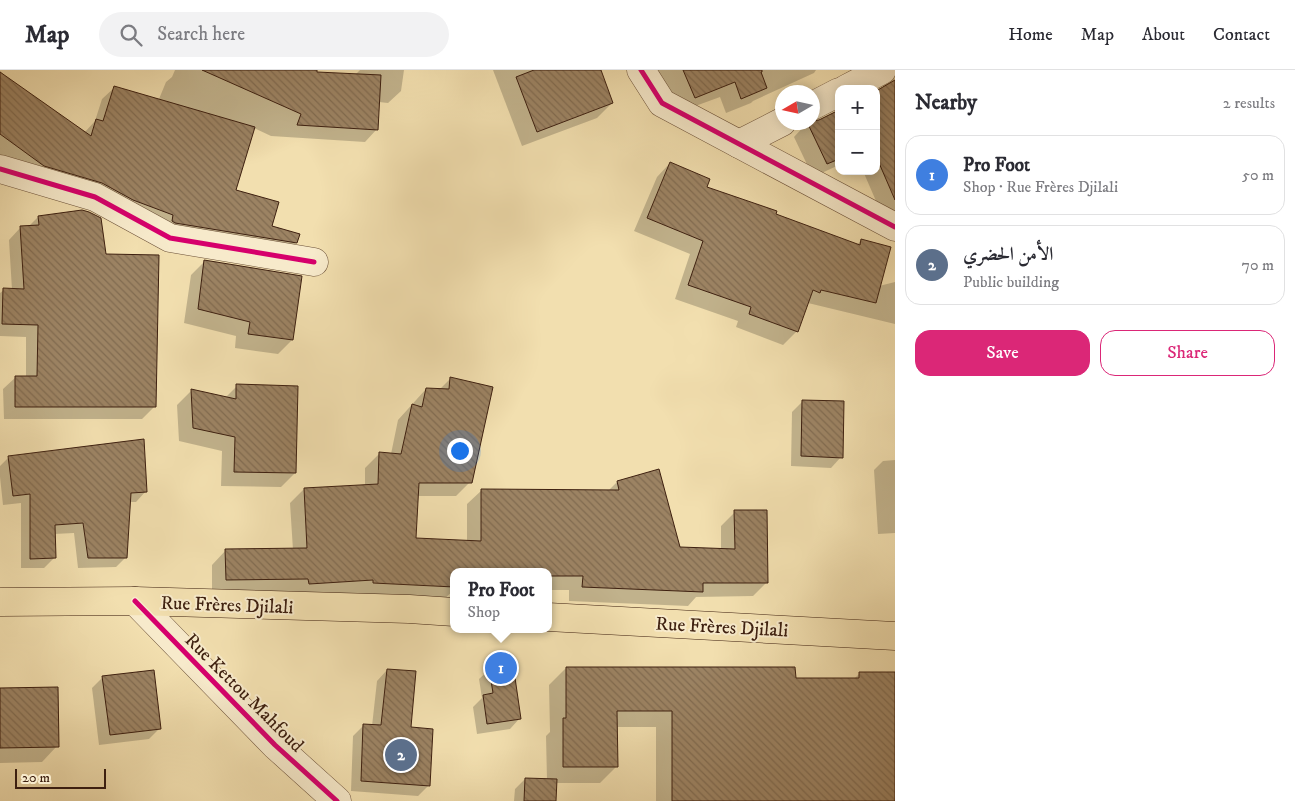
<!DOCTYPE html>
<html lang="en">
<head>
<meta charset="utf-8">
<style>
  body { margin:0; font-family:"IM FELL DW Pica",Amiri,serif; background:#f2f2f3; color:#2b2b33 }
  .controls { position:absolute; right:15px; top:15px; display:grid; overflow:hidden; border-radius:10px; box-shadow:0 2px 12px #0003 }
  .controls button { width:45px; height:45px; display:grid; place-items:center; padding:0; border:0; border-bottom:1px solid #e1e1e2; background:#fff; color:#2b2b33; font:25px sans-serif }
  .compass { position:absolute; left:775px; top:15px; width:45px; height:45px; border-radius:50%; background:#fff; box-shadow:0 2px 12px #0003; rotate:261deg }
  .scale { position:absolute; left:15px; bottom:12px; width:91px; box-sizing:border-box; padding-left:5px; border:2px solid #3e2010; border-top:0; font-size:14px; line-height:18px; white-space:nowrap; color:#3e2010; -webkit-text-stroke:4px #f7eacb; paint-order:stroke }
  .you { position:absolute; left:459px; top:380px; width:18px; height:18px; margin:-12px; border:4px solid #fff; border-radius:50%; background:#1a73e8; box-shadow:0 0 0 8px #1a73e833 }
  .badge { display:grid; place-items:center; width:32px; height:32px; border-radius:50%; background:#db2777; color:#fff; font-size:16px; font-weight:700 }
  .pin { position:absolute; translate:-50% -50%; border:2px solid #fff; box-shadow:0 1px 5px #0006 }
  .popup { position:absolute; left:450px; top:498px; width:102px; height:65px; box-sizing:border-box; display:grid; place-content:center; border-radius:10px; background:#fff; filter:drop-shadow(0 1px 4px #0005); font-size:16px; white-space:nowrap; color:#7c7c81 }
  .popup b { font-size:19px; color:#2b2b33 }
  .popup::after { content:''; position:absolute; left:50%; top:100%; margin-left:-10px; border:10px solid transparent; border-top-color:#fff }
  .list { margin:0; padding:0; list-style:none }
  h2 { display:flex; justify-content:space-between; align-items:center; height:65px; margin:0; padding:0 20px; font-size:21px }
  h2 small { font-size:16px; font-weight:400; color:#7c7c81 }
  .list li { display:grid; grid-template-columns:32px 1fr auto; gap:15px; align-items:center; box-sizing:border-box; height:80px; margin:0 10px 10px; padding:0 10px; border:1px solid #e1e1e2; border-radius:15px }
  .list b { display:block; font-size:19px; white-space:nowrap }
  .list p { margin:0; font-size:16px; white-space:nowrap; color:#7c7c81 }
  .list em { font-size:16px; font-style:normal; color:#7c7c81 }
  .actions { display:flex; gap:10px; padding:15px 20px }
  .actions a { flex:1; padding:11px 0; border:1px solid #db2777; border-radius:15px; text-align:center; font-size:18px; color:#db2777 }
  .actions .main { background:#db2777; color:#fff }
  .icon { flex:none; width:28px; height:28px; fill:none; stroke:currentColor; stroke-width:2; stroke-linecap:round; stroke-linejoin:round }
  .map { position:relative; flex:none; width:895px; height:731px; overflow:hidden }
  header { display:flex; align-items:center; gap:30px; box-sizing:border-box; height:70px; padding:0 25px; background:#fff; border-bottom:1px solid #e1e1e2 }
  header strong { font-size:24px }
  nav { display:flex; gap:28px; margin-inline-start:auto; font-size:18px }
  .search { width:350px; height:45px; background:#f2f2f3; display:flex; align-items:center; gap:12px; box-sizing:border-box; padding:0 18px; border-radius:28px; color:#7c7c81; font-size:19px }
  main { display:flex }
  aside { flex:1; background:#fff }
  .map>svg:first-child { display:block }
  .shadow { fill:#0003 }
  .building { fill:url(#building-back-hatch); stroke:#3e2010 }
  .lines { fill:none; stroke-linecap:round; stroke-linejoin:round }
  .street-casing { stroke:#6b5038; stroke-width:29 }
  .primary-casing { stroke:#3e2010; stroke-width:29 }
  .street { stroke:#f7eacb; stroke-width:28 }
  .primary { stroke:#f2dfaf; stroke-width:28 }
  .cycleway-casing { stroke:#f7eacb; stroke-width:8 }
  .cycleway { stroke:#d6006c; stroke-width:5 }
  .labels { text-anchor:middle; stroke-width:4; stroke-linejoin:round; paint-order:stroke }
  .street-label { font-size:19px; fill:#3e2010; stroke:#f7eacb }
</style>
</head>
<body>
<header>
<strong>Map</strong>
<div class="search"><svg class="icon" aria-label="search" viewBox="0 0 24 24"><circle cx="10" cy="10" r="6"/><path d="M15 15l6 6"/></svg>Search here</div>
<nav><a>Home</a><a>Map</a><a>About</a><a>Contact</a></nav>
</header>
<main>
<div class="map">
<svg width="895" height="731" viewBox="0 0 895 731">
  <defs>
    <pattern id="building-back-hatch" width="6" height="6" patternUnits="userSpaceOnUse" patternTransform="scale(1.25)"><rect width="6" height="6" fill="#9c8363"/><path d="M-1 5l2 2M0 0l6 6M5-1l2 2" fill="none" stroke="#816b50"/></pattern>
  </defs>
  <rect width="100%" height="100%" fill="#f2dfaf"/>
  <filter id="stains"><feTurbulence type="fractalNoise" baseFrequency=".004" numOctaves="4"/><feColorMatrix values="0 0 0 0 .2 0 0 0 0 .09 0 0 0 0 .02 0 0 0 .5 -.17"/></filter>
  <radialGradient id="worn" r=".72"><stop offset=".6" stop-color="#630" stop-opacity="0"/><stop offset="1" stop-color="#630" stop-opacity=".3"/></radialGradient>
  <g class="shadow">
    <path d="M175,0h141l-1,3 41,1 4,-4h44l-3,21 -13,12 -9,-1 -2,27 -12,13 -94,-6 -17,-8 -20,63 37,36 25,16 -12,12 -164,-43 -88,-34 -32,-23v-84l7,7 77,55 11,-12 7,-22 13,-12 44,12 7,-17 6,-5z"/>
    <path d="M493,0h106l13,33 -15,15 -75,28z"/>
    <path d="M647,0h169l-2,3 -61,28 -2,2 -25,10 -6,-16 -41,15 -9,-23 -14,6z"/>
    <path d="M895,0v6l-2,9 2,1v129l-9,9 -23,-53h13v-79l7,-4v-8z"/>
    <path d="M839,41v54l-26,12 -19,-40 13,-14 13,-2z"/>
    <path d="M670,93l36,24 68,28 83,30 4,-5 18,46 16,-4v42l-87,-21 -11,28 -14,14 -47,-18 2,-6 -63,-22 15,-45 -56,-23 23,-54z"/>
    <path d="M38,147l67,38 49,152 -12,12h-138l-1,-30 13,-12h10v-40l-26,-1v-43l4,-3h8l-3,-50 12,-13h7z"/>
    <path d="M205,191l87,79 -14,14 -43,-6 1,-12 -52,-13 7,-48z"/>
    <path d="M450,309l20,103 -14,14h-39l-2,43 52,3v-38l15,-14 126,1 9,-9 62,66 42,1v-23l14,-14 32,70 -14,14 -57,1 -8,9 -119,-5v-11h-21v-18h-94v18l-12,11 -230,-7v-29l14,-15h67l-3,-47 14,-14 61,-3v-18l14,-14h12l7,-34 28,-31 13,1z"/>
    <path d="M237,316l58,87 -14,14 -60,-1 1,-35 -43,-10 -2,-36 14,-14 34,7z"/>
    <path d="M803,331l38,56 -10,11 -40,-2 1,-54z"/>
    <path d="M9,387l137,34 -10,11h-7l-3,55 -10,10 -38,1 -4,-35 -20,1 1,23 -11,11h-23v-65l-18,2 -3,-28v-11z"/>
    <path d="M895,390v73l-17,1 -4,-64 9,-9z"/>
    <path d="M566,598l228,11 59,1 7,-7 35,1v127h-239v-74h-40l1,39 -17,17h-44l-1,18h-41l1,-12 10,-10 22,1 -1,-44 4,-4 -1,-47z"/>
    <path d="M490,599l30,49 -10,11 -33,5 -4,-27 9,-9 -3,-19z"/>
    <path d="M387,600l22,59 20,56 -11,11 -67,-5 2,-55 11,-11 8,1 5,-45z"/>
    <path d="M103,607l57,51 -11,11 -50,6 -7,-57z"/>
    <path d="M0,619l57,57 -15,16 -42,1z"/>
  </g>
  <g class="building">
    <path d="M202,0h115v2l64,3 -3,55 -81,-5 4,-11z"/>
    <path d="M534,0h67l12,33 -76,29 -21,-55z"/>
    <path d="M683,0h79v2h-1l6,16 -26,11 -6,-17 -40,16z"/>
    <path d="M0,2l91,64 5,-17 7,2 11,-35 141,41 -19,63 43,12 -7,24 28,8 -3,9 -122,-20 -3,-2 1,-6 -40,-15 -31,-17 -58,-17 -44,-32z"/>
    <path d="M895,10v120l-19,-44v-65z"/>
    <path d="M839,40v49l-12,5 -20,-42h5v-1l7,-1z"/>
    <path d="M670,92l40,17 -3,8 70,24 -1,3 84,31 1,-6 30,8 -15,56 -55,-13 -1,3 -7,-3 -15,42 -49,-18 2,-7 -63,-22 15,-44 -56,-23z"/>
    <path d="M82,140l7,2 12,6 5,36 53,1 -3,152h-141v-31h22l1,-51 -36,-1 1,-36 21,1 -4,-63 19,-1 -1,-9z"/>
    <path d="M204,190l98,16 -9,64 -45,-6 2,-12 -52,-13z"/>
    <path d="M450,307l43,10 -21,96h-53l-3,55 65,3v-52l138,1 -2,-9 42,-12 21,78 55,2 -1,-39h33l1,73h-65v9l-121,-5 1,-11h-35v-4h-94v15l-81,-4v-3l-64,4 -1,-5 -82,1 -1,-31 82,-1 -3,-60 74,-4 1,-32 22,2 11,-50 10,3 4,-19 23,1z"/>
    <path d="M236,314l62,2 -2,87 -62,-1 1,-35 -42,-9 -2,-39 45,10z"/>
    <path d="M802,330l42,1 -1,57 -42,-2z"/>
    <path d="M144,369l3,53 -16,1 -4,65h-39l-5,-35 -28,2 1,33 -26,1v-65l-17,2 -5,-40z"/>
    <path d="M513,594l8,55 -34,5 -4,-29 10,-2 -4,-25z"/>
    <path d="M566,597h229l1,11h63v-6h36v129h-223v-90h-55l1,56h-55v-49h3z"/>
    <path d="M387,599l29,2 -5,56 22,2 -3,57 -69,-5 2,-57 18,1z"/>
    <path d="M154,600l7,59 -51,6 -8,-59z"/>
    <path d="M58,617l1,60 -59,1v-60z"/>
    <path d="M525,708l32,1 -1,22h-32z"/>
  </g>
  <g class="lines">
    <g class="street-casing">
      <g id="street">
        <path d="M641,0l21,33 233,124"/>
        <path d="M846,19l36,-19"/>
        <path d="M812,36l27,-14"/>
        <path d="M739,74l43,-22"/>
        <path d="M0,99l95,28 75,41 144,24"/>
        <path d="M135,531l140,144 62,56"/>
      </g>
    </g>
    <g class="primary-casing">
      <g id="primary">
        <path d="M0,532l135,-1 274,8 45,3"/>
        <path d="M548,547l347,19"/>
      </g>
    </g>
    <use href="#street" class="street"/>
    <use href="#primary" class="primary"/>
    <g class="cycleway-casing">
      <g id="cycleway">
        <path d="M641,0l21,33 233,124"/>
        <path d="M0,99l95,28 75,41 144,24"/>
        <path d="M135,531l140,144 62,56"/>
      </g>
    </g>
    <use href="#cycleway" class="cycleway"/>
  </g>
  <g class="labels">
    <g class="street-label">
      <text transform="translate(227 534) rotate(2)" y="7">Rue Frères Djilali</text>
      <text transform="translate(722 556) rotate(3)" y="7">Rue Frères Djilali</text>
      <text transform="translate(245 622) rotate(45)" y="7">Rue Kettou Mahfoud</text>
    </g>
  </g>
  <rect width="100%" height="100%" filter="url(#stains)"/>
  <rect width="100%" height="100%" fill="url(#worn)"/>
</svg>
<div class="controls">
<button>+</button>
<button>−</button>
</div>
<svg class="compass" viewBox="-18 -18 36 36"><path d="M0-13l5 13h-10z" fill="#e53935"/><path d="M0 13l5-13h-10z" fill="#7c7c81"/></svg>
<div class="scale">20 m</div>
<div class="you"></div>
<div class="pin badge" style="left:501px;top:598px;background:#3f7fe0">1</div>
<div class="popup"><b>Pro Foot</b>Shop</div>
<div class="pin badge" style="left:401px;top:685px;background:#5c6f8a">2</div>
</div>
<aside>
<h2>Nearby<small>2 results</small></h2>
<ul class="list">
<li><span class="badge" style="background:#3f7fe0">1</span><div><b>Pro Foot</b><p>Shop · Rue Frères Djilali</p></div><em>50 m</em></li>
<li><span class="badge" style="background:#5c6f8a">2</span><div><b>الأمن الحضري</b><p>Public building</p></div><em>70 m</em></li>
</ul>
<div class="actions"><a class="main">Save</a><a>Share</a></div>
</aside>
</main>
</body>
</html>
